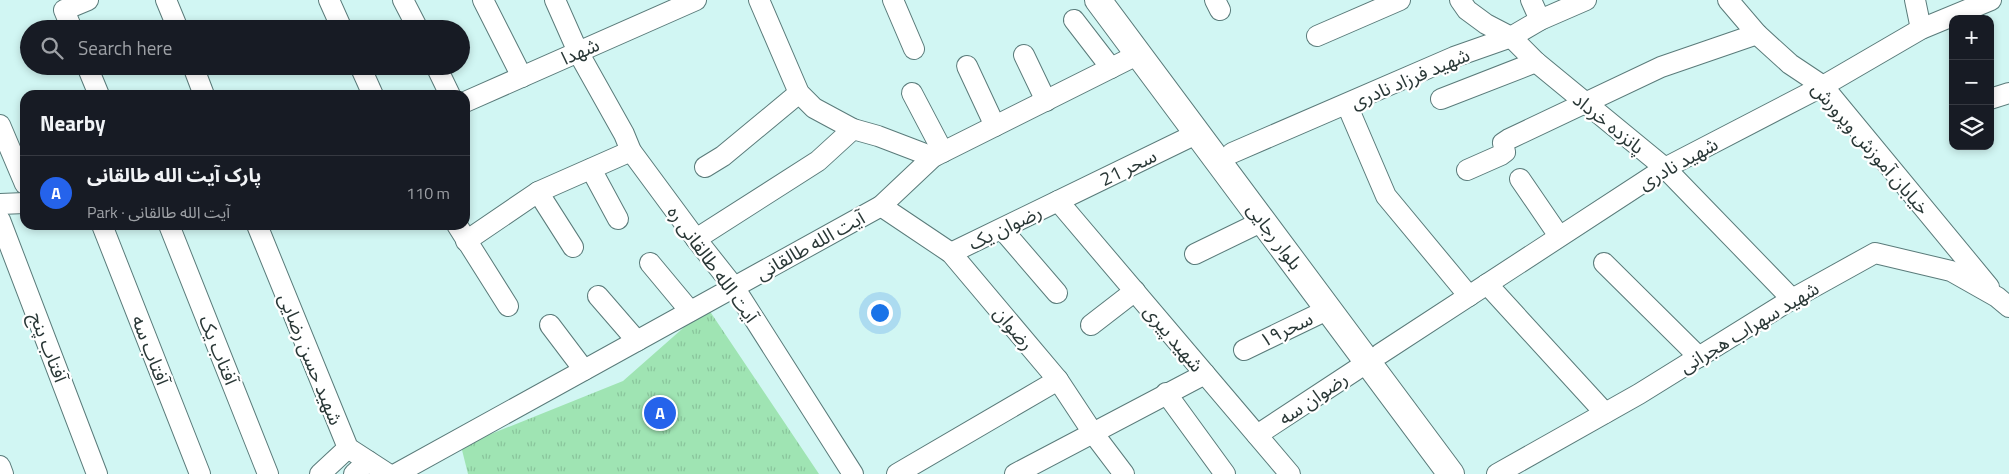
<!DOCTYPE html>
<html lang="en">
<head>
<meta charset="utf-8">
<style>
  body { margin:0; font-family:"Titillium Web","Noto Sans Arabic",sans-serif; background:#242831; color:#f1f3f6 }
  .controls { position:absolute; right:15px; top:15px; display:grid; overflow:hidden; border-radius:10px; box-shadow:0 2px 8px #0003 }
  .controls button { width:45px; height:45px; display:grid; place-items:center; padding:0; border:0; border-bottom:1px solid #363941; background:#171b24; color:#f1f3f6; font:25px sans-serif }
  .you { position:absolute; left:879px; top:312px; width:18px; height:18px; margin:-12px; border:4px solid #fff; border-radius:50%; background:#1a73e8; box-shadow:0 0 0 8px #1a73e833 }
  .badge { display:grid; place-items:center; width:32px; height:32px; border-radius:50%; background:#2563eb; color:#fff; font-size:16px; font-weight:700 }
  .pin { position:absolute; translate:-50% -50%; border:2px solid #fff; box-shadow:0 1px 5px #0006 }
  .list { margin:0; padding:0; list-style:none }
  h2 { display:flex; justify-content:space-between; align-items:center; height:65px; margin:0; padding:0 20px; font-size:21px }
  h2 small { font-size:16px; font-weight:400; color:#9ea1a6 }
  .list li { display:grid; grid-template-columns:32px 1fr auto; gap:15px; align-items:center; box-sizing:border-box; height:75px; padding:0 20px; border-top:1px solid #363941 }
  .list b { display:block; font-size:19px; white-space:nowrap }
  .list p { margin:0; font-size:16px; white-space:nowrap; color:#9ea1a6 }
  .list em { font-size:16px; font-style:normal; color:#9ea1a6 }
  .icon { flex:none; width:28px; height:28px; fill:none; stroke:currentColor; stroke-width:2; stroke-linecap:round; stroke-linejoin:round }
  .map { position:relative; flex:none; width:2009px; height:474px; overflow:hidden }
  .search { position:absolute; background:#171b24; box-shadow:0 2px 8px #0003; left:20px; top:20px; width:450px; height:55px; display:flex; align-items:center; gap:12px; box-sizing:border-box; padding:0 18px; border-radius:28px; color:#9ea1a6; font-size:19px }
  .panel { position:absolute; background:#171b24; box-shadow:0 2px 8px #0003; left:20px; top:90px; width:450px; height:140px; border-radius:15px }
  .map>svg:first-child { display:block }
  .grass { fill:url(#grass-tufts) }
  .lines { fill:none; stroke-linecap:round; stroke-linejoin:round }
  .minor-casing { stroke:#5a7b7a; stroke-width:22 }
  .major-casing { stroke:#5a7b7a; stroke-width:28 }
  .minor { stroke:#fff; stroke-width:20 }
  .major { stroke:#fff; stroke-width:26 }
  .labels { text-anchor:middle; stroke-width:4.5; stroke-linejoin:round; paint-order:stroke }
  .street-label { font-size:19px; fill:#2a3837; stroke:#fff }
</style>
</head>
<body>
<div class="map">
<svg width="2009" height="474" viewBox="0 0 2009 474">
  <defs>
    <pattern id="grass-tufts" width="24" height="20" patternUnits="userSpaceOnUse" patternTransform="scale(1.25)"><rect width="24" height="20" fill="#9fe4b3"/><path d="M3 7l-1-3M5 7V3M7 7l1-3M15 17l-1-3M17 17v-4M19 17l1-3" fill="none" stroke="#89c49b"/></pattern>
  </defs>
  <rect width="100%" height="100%" fill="#d1f6f3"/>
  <path class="grass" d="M707,307l112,167h-351l-7,-28 162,-65z"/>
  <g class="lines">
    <g class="minor-casing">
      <g id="minor">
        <path d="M166,0l12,29"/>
        <path d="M329,0l13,29"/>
        <path d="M403,0l15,29"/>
        <path d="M483,0l39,77"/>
        <path d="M555,0l23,52 46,82 7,17 65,88 38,48 119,187"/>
        <path d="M759,0l40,93 15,15 39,21 25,7 55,21"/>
        <path d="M893,0l21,49"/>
        <path d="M1215,0l5,10"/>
        <path d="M1460,0l7,10 19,14 25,13 25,25 129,106 127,131"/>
        <path d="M1531,0l9,20"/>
        <path d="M1728,0l29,34 33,30 33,22 166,201"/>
        <path d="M1915,0l6,29"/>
        <path d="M1074,20l37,48"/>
        <path d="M72,29l-8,-19 24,-10"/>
        <path d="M1317,36l83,-36"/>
        <path d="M1024,55l22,46"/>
        <path d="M87,66l12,29"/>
        <path d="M193,66l11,29"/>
        <path d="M360,66l13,29"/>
        <path d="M436,66l14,29"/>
        <path d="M967,66l28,60"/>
        <path d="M912,93l31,59"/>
        <path d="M1441,99l95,-37"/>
        <path d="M1990,99l19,-6"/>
        <path d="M465,102l231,-102"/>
        <path d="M1347,105l39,91 83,100"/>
        <path d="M0,125l25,59"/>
        <path d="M1232,153l222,-96 57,-20 29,-17 46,-20"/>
        <path d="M705,167l18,-11 76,-63"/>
        <path d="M591,169l27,50"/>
        <path d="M1467,170l34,-15 4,-3 -2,-9 6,-4 152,-72 96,-33"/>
        <path d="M1520,179l39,57"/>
        <path d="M538,192l35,55"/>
        <path d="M1058,201l232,273"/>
        <path d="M0,204l25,-1"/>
        <path d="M881,206l70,47 107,127 35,53 31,41"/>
        <path d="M0,220l97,254"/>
        <path d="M102,225l98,249"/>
        <path d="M169,225l99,249"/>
        <path d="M257,225l91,223 40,26"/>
        <path d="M457,225l51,81"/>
        <path d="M1002,229l55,64"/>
        <path d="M696,239l122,-78 35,-32"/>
        <path d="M466,241l72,-49 93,-41"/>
        <path d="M951,253l247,-120"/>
        <path d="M1195,254l68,-33"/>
        <path d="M650,263l40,48"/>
        <path d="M1604,263l95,94"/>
        <path d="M1487,284l118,129"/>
        <path d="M598,296l39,45"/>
        <path d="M550,325l34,45"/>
        <path d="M1091,325l44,-34"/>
        <path d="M1244,350l85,-41"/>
        <path d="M1380,354l285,-186 158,-82 98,-57 70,-29"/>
        <path d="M1166,393l59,81"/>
        <path d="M1257,435l111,-73"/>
        <path d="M0,466l3,8"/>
        <path d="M320,474l28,-26"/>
        <path d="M354,474l14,-13"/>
        <path d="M396,474l485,-268 52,-49 206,-103"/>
        <path d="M897,474l161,-94"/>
        <path d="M1015,474l190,-100"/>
        <path d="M1497,474l142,-80 153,-95 83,-46 76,18 46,26 12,10"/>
      </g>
    </g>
    <g class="major-casing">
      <path id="major" d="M1098,0l353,474"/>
    </g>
    <use href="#minor" class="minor"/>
    <use href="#major" class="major"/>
  </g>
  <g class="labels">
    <g class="street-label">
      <text transform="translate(580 51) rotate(-24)" y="7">شهدا</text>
      <text transform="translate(1410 78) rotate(-23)" y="7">شهید فرزاد نادری</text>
      <text transform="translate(1609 123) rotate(39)" y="7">پانزده خرداد</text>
      <text transform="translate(1871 148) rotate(49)" y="7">خیابان آموزش وپرورش</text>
      <text transform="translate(1678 163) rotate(-29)" y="7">شهید نادری</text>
      <text transform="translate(1128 167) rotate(-26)" y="7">سحر 21</text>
      <text transform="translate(1005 227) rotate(-26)" y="7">رضوان یک</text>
      <text transform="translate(1275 236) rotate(53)" y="7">بلوار رجایی</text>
      <text transform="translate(810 245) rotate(-29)" y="7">آیت الله طالقانی</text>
      <text transform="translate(713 264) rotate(54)" y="7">آیت الله طالقانی ره</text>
      <text transform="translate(1749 327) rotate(-31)" y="7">شهید سهراب هجرانی</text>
      <text transform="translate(1014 328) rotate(50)" y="7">رضوان</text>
      <text transform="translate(1286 329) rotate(-26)" y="7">سحر۱۹</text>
      <text transform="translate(1174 338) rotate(50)" y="7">شهید پیری</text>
      <text transform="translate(49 347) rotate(69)" y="7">آفتاب پنج</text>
      <text transform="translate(151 350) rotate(69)" y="7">آفتاب سه</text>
      <text transform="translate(219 350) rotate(68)" y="7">آفتاب یک</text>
      <text transform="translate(311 359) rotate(68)" y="7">شهید حسن رضایی</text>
      <text transform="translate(1313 398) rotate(-34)" y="7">رضوان سه</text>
    </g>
  </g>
</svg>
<div class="controls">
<button>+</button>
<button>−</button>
<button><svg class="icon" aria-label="layers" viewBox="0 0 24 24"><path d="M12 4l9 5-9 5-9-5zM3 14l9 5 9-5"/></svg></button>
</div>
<div class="you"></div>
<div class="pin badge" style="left:660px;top:413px">A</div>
<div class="search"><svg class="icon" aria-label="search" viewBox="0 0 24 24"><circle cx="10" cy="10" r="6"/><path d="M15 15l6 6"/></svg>Search here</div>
<section class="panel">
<h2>Nearby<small></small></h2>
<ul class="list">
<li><span class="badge">A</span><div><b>پارک آیت الله طالقانی</b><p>Park · آیت الله طالقانی</p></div><em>110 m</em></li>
</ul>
</section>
</div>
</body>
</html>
